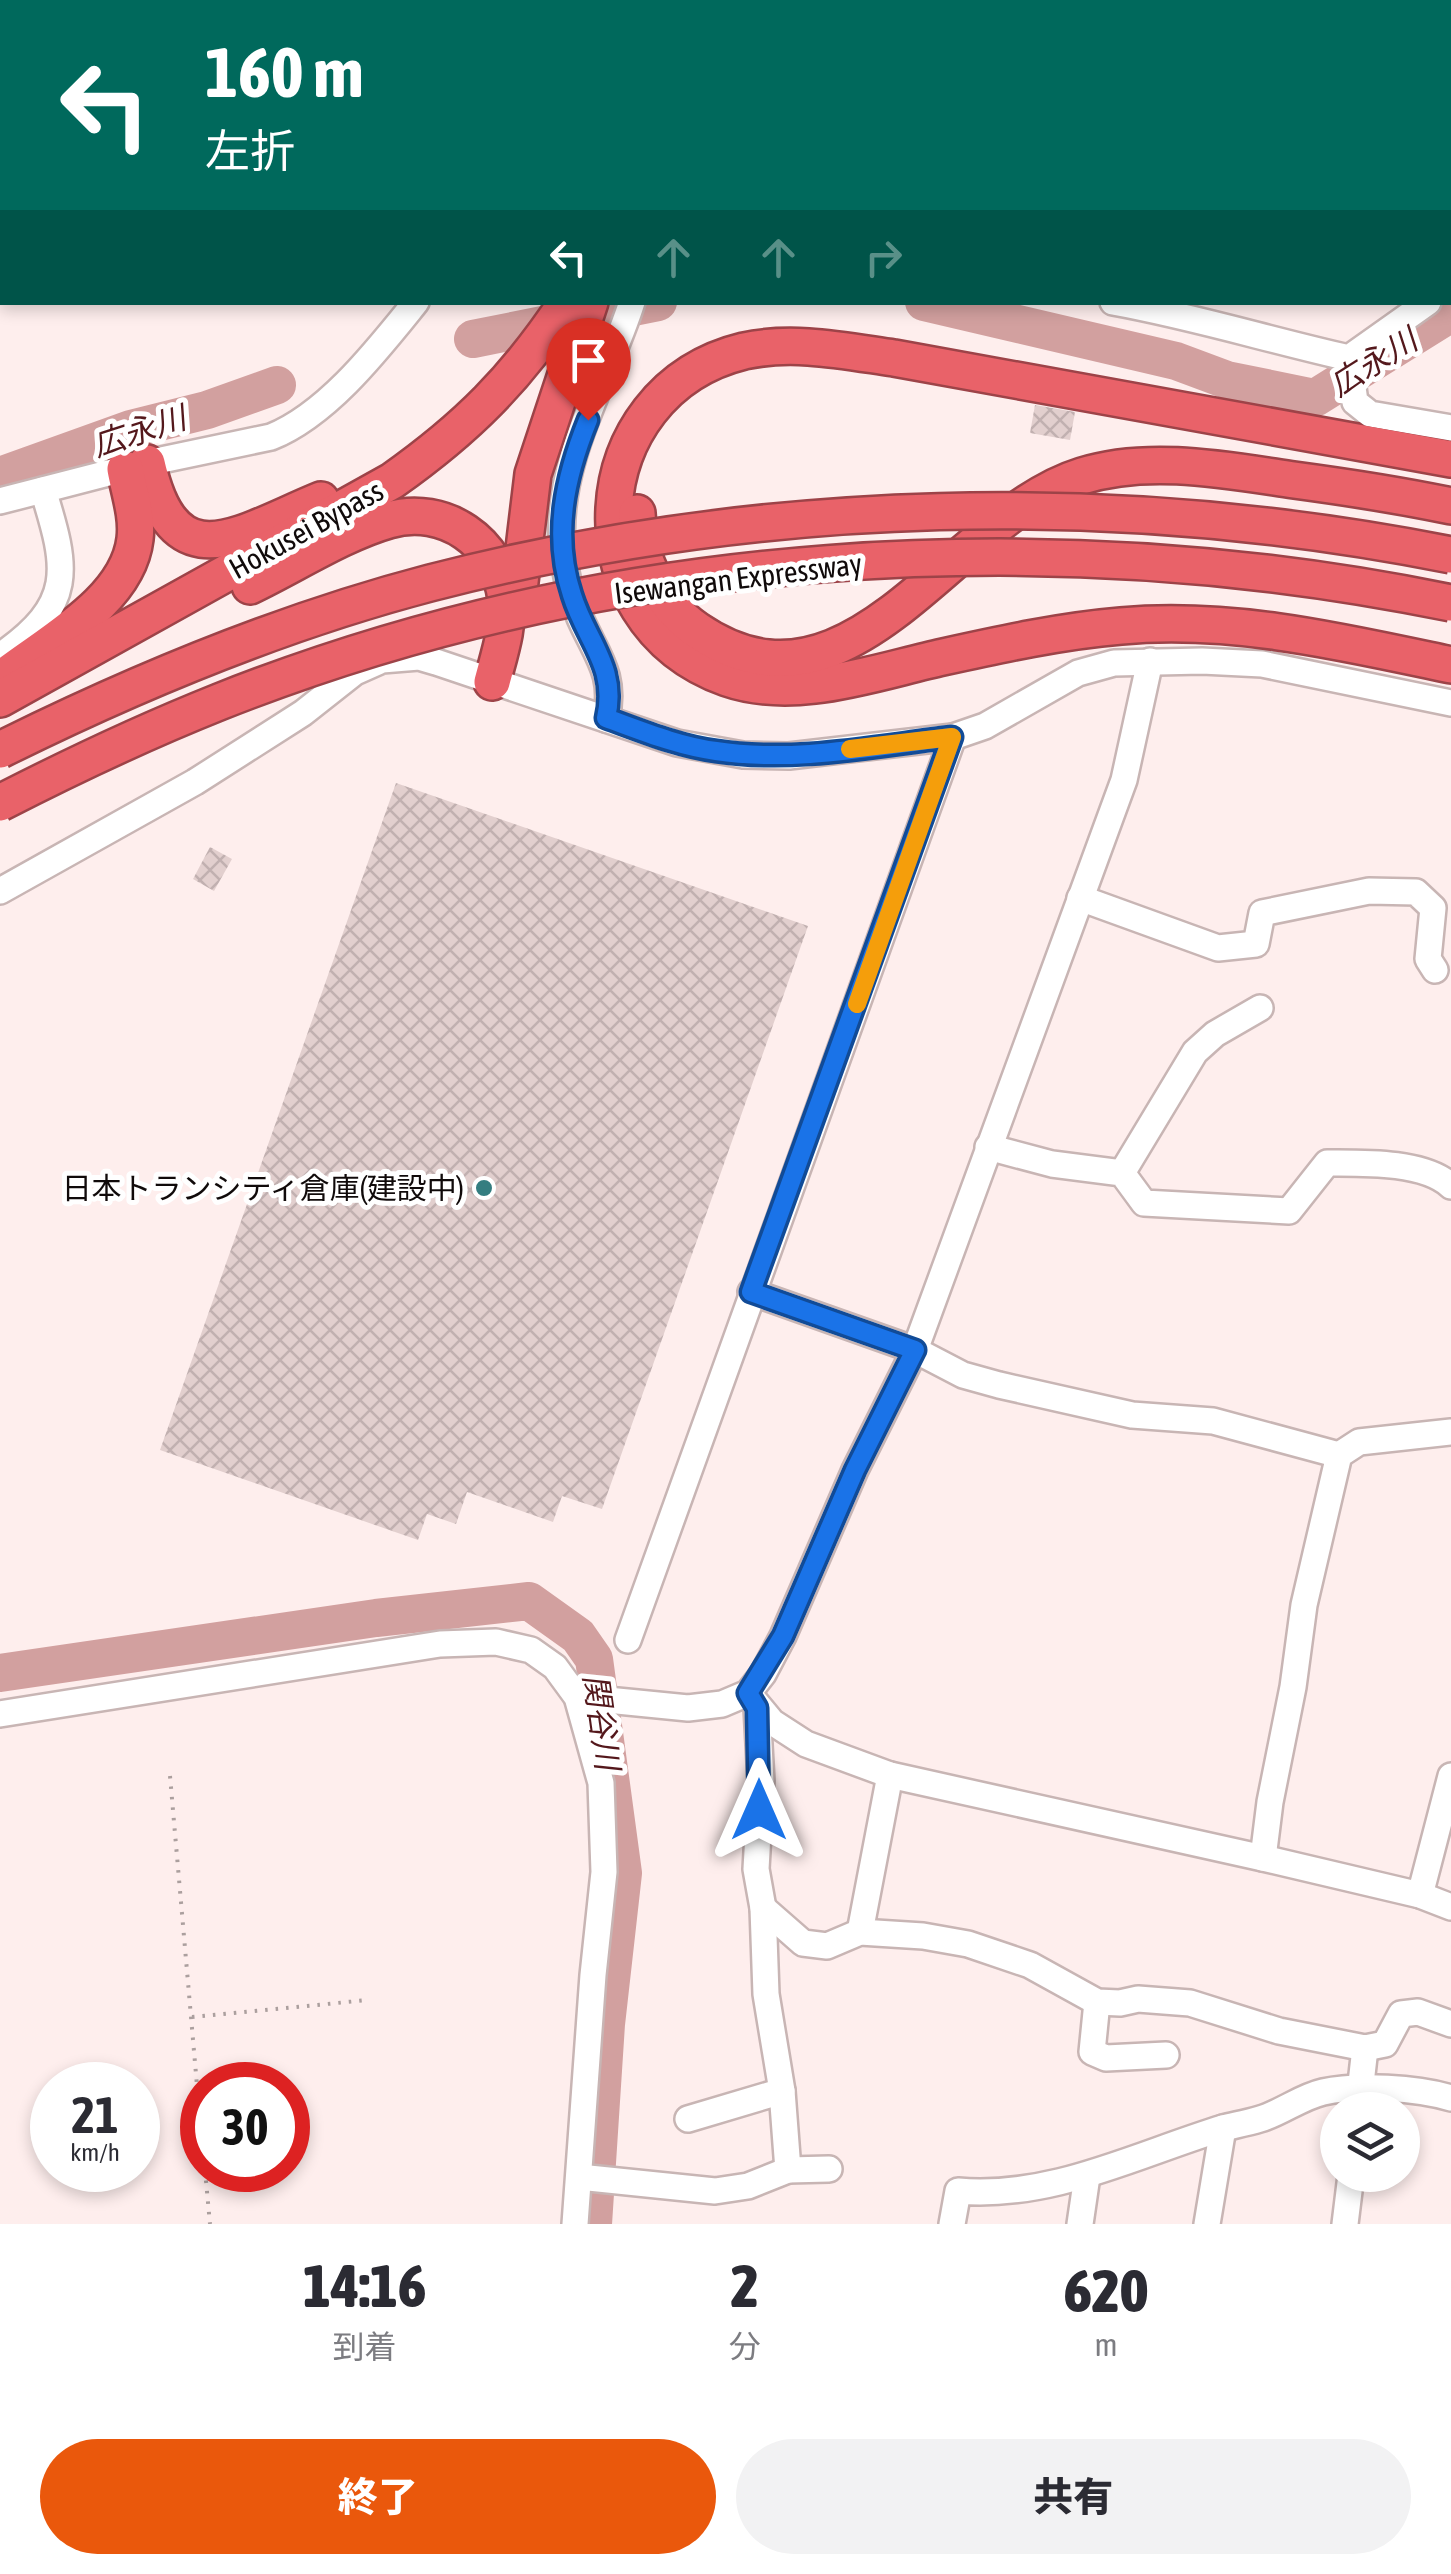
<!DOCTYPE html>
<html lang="ja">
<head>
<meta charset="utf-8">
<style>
  :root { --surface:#fff; --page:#f2f2f3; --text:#2b2b33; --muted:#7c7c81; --accent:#ea580c }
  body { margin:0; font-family:"Asap Condensed","Noto Sans JP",sans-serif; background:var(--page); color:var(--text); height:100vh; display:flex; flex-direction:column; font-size:38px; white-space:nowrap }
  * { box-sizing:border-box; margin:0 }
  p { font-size:32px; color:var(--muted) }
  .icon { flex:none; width:55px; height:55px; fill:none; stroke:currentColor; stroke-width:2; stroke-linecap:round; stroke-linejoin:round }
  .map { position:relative; height:2224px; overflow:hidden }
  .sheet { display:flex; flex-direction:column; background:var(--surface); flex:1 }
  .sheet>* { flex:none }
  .top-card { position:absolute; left:0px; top:0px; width:1452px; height:305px; box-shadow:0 5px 15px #0003; background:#00695c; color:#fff; overflow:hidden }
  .fabs { position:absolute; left:1320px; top:2092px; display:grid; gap:20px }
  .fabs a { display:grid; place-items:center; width:100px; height:100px; border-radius:50%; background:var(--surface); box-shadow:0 5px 15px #0003; font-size:50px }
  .speed { position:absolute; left:30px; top:2062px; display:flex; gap:20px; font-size:50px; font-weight:700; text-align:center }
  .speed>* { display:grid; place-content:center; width:130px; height:130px; border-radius:50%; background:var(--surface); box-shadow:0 5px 15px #0003; line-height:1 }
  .speed small { font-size:25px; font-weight:400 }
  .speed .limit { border:15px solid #d22; background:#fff; color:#111 }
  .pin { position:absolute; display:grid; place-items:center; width:85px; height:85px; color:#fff; margin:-102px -42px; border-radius:50% 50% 50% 0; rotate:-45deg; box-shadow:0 0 10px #0007 }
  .pin .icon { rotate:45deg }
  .me { position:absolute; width:110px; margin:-55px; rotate:0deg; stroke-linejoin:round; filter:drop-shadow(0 0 8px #0008) }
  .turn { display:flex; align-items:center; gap:35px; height:210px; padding:0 40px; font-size:45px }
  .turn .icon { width:130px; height:130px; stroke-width:2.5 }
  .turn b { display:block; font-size:70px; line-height:85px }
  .lanes { display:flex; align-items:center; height:95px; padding:0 40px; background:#0003; justify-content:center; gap:50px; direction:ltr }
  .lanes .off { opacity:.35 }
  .eta { display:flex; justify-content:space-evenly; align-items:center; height:170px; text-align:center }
  .eta b { font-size:60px; font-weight:800; line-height:70px }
  .primary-button { display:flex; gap:20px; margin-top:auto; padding:20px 40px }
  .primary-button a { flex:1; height:115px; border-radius:60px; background:var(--accent); color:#fff; font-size:40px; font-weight:800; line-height:115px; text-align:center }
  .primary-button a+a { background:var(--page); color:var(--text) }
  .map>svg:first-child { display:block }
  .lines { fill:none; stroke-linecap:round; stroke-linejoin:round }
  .river { stroke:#d2a09f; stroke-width:38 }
  .building { fill:url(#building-cross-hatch) }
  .minor-casing { stroke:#c8b5b4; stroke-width:30 }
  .highway-casing { stroke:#9d4348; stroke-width:40 }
  .path { stroke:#ab9f9e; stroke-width:4; stroke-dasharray:2.5 8; stroke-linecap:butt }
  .minor { stroke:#fff; stroke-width:25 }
  .highway { stroke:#e96269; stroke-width:35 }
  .highway-bridge-casing { stroke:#9d4348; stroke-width:40; stroke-linecap:butt }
  .highway-bridge { stroke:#e96269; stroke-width:35 }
  .route-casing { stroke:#114b97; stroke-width:25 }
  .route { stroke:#1a73e8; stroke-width:18 }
  .slow { stroke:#f59e0b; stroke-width:18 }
  .poi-dot { fill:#347d80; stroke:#fff; stroke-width:4 }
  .labels { text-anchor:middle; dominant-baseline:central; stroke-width:10; stroke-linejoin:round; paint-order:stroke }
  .street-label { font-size:30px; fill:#100a0a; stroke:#fff }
  .poi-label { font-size:30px; fill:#100a0a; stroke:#fff; text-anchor:end }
  .water-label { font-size:32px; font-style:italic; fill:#54181c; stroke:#fff }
</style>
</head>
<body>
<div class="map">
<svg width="1451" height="2224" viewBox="0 0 1451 2224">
  <defs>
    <pattern id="building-cross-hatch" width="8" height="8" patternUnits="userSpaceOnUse" patternTransform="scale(2.5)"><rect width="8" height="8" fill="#e2cfce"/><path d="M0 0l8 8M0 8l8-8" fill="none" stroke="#c1b0b0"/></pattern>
  </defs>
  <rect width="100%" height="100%" fill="#feeeed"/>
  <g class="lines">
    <g class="river">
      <path d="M125,2L127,0"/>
      <path d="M0,148L2,145"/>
      <path d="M924,302L1176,361L1227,380L1315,398L1451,313"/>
      <path d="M473,339L658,302"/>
      <path d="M0,476L131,429L207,410L277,385"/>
      <path d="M0,1673L376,1618L529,1601L578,1636L594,1659L623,1873L606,2024L593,2224"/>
    </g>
  </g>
  <g class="building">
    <path d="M1035,405L1075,412L1070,440L1030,433Z"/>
    <path d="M396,783L808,926L602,1509L562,1496L553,1522L467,1492L456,1524L427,1514L418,1540L160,1450Z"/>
    <path d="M210,847L232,859L214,891L193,879Z"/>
  </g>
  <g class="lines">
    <defs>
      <g id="minor">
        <path d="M1012,0V2"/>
        <path d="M551,2L552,0"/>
        <path d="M707,2V0"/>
        <path d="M1450,62H1451"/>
        <path d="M1450,288L1451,287"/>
        <path d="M1113,302C1192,316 1269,340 1349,358L1428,302"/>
        <path d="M1349,358L1355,402L1370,414L1451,428"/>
        <path d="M0,501L147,463L271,437C328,414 378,349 416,302"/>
        <path d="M0,656C75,604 68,570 43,490"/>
        <path d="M606,719C616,675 597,656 580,618C570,595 564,569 562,544C556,460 607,380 632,302"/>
        <path d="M0,891L195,782L303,713L355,672L382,660L419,657L436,662L677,743L743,755L789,756L953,737L985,726L1078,673L1114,663L1202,661L1262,664L1451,703"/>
        <path d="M1080,898L1218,948L1256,944L1262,913L1369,891L1416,892L1433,908L1428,959L1435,970"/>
        <path d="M988,1147L1052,1164L1122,1173L1144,1203L1289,1211L1327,1163C1362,1163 1424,1161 1451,1186"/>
        <path d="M1122,1173L1195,1052L1215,1034L1260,1008"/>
        <path d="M751,1292L915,1350L963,1375L999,1385L1132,1415L1213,1421L1339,1455"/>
        <path d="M628,1640L953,737"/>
        <path d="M748,1693L772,1722L806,1744L890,1775L1263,1858L1420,1895L1451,1907"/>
        <path d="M577,1697L688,1708L722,1704L748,1693L763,1674L783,1636L855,1470L915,1350L1124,780L1150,661"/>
        <path d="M757,1708L761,1781L756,1869L763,1908L766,1994L782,2091L788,2170"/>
        <path d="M0,1714L440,1644L496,1642L531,1650L555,1667L577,1697L601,1783L604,1872L593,1975L575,2224"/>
        <path d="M1263,1858L1270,1802L1293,1687L1304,1605L1339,1455L1359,1442L1451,1432"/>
        <path d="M1420,1895L1451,1776"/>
        <path d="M763,1908L803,1943L827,1946L860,1932L923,1936L968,1944L1030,1965L1097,2002L1120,2003L1138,1999L1190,2003L1279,2031L1365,2048L1385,2044L1401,2014L1418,2012L1451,2024"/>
        <path d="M860,1932L890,1775"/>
        <path d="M1097,2002L1092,2052L1106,2058L1166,2055"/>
        <path d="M1358,2110L1365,2048"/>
        <path d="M688,2119L782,2091"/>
        <path d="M579,2177L715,2191L748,2186L788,2170L829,2169"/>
        <path d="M952,2224L958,2191C1052,2199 1135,2155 1223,2128C1235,2125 1247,2123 1260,2119C1281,2113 1301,2097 1323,2092C1357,2084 1418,2088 1451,2098"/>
        <path d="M1080,2224L1087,2176"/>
        <path d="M1207,2224L1223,2128"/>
        <path d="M1345,2224L1351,2175"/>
      </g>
      <g id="highway">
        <path d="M662,2V0"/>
        <path d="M1451,459L894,358C845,351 794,340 744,351C580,391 567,621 727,678C796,702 875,672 943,657C1002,644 1061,631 1121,626C1233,616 1343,642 1451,665"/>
        <path d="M147,463C174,584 238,534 321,500"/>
        <path d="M637,513C638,558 659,604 697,630C852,736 952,516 1082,476C1149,455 1226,470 1294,480C1346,487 1399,495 1451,506"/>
        <path d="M250,586C294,565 343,533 389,520C444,504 499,542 506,599C509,627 499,655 492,682"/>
        <path d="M519,590L533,474L590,302"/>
        <path d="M9,673C54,639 128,599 135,539C138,516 129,491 125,469"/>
        <path d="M0,699L392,481C467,428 516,379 567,302"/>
      </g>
    </defs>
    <use href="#minor" class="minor-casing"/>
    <use href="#highway" class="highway-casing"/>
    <g class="path">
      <path d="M170,1776L202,2143"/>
      <path d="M192,2017L368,2000"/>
      <path d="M205,2170L210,2224"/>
    </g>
    <use href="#minor" class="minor"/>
    <use href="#highway" class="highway"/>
    <defs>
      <g id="highway-bridge">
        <path d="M0,750C137,682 281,622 430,583C763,497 1114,488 1451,555"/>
        <path d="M0,803C72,766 144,732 219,702C606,548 1045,520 1451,603"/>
      </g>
    </defs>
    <use href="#highway-bridge" class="highway-bridge-casing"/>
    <use href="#highway-bridge" class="highway-bridge"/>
  </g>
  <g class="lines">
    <defs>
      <path id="route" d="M588,420C565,477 552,535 572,595C586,641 618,667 606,718C642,731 678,746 716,751C794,763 875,746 952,737L751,1292L915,1350L855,1470L783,1636L748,1693L757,1708L759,1810"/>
    </defs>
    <use href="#route" class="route-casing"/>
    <use href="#route" class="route"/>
    <path class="slow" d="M850,749L952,737L857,1004"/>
  </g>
  <circle class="poi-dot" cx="484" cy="1188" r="10"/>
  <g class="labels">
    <g class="street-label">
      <text transform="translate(306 529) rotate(-29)">Hokusei Bypass</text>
      <text transform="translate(738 578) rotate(-7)">Isewangan Expressway</text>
    </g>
    <g class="poi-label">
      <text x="464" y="1188">日本トランシティ倉庫(建設中)</text>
    </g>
    <g class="water-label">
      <text transform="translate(1373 362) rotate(-32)">広永川</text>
      <text transform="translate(139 431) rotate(-18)">広永川</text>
      <text transform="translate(602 1722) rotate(82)">関谷川</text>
    </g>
  </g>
</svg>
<div class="fabs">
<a><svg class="icon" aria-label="layers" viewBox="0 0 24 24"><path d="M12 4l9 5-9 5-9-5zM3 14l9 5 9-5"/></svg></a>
</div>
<div class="speed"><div>21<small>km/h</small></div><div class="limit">30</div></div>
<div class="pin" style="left:588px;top:420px;background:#d93025"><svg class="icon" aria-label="arrive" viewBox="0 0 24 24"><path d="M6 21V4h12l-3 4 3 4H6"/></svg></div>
<svg class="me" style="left:759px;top:1810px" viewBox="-20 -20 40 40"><path d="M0-17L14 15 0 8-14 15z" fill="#1a73e8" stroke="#fff" stroke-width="4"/></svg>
<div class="top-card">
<div class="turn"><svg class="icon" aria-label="left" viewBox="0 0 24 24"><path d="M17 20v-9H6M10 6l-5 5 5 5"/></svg><div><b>160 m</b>左折</div></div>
<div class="lanes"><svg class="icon" aria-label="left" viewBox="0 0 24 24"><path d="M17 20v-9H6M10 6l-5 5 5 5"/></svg><svg class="icon off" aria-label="ahead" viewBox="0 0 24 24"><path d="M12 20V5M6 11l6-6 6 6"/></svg><svg class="icon off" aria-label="ahead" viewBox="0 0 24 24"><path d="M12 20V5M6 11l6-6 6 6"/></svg><svg class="icon off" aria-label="right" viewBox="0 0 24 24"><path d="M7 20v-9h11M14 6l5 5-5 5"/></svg></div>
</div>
</div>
<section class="sheet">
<div class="eta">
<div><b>14:16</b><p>到着</p></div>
<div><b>2</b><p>分</p></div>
<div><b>620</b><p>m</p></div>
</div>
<div class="primary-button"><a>終了</a><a>共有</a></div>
</section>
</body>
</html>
